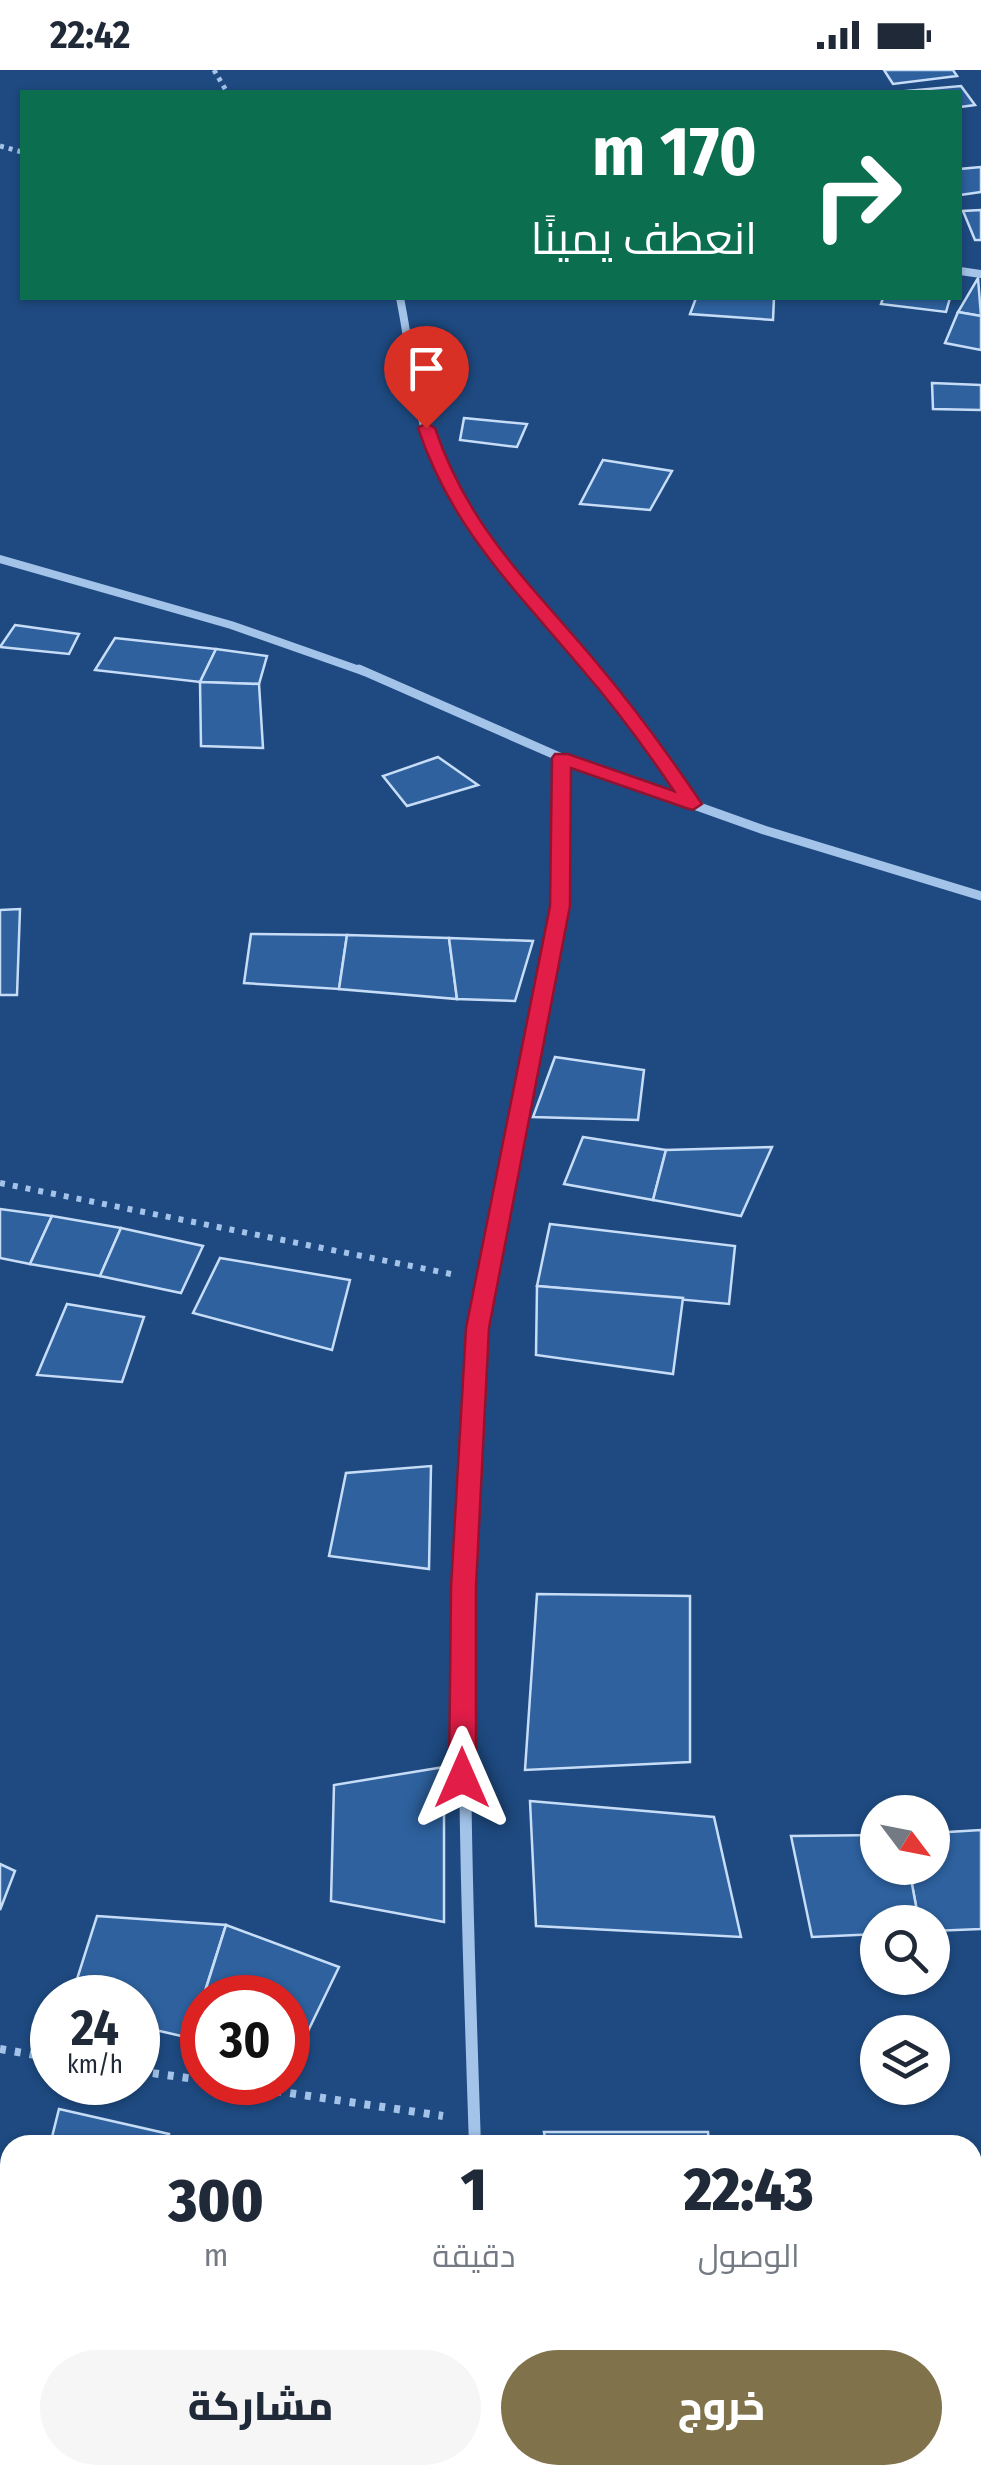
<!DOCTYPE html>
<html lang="ar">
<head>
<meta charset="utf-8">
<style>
  :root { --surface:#fff; --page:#f6f6f7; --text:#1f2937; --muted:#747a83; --accent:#80724a }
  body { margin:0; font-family:"Fira Sans Condensed",Cairo,sans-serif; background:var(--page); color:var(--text); direction:rtl; height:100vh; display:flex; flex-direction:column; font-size:38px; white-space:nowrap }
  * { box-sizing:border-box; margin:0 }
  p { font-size:32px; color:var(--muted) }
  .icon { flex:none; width:55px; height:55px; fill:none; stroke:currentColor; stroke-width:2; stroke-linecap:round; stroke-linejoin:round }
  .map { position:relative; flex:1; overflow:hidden; direction:ltr }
  .details { position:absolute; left:0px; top:2065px; width:982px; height:350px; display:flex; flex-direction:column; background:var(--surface); border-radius:30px 30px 0 0; box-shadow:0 2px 8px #0004; direction:rtl }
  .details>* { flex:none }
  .hud { position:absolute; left:20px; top:20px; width:942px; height:210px; border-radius:0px; box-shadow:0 2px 8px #0004; direction:rtl; background:#0b6e4f; color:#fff; overflow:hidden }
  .needle { width:65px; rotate:122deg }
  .controls { position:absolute; left:860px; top:1725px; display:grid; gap:20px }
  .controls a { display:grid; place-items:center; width:90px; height:90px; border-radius:50%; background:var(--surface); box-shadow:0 2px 8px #0004; font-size:50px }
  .speed { position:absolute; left:30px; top:1905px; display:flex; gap:20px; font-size:50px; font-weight:700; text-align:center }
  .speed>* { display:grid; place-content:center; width:130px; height:130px; border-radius:50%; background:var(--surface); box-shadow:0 2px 8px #0004; line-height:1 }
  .speed small { font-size:25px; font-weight:400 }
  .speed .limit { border:15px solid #d22; background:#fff; color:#111 }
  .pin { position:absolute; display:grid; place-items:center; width:85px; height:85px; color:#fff; margin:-102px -42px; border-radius:50% 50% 50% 0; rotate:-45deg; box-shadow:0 0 10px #0007 }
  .pin .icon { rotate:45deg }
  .me { position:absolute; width:110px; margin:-55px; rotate:0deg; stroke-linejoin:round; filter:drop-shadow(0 0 8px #0008) }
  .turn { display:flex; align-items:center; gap:35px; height:210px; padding:0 40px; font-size:45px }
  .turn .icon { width:130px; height:130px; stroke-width:2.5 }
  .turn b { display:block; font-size:70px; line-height:85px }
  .eta { display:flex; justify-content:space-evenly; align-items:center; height:170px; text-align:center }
  .eta b { font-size:60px; font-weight:800; line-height:70px }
  .primary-button { display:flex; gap:20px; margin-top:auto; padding:20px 40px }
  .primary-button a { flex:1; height:115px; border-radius:60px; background:var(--accent); color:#fff; font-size:40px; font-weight:800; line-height:115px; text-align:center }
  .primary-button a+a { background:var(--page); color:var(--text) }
  .status { display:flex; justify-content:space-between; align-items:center; height:70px; padding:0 50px; background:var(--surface); direction:ltr }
  .status svg { height:28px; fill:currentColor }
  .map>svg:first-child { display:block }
  .building { fill:#2e619e; stroke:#c7ddf7; stroke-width:2.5 }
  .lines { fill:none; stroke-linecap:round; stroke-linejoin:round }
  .path-far2 { stroke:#a3c3e9; stroke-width:5; stroke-dasharray:4 5; stroke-linecap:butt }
  .path-far1 { stroke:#a3c3e9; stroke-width:6; stroke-dasharray:5 8; stroke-linecap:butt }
  .path { stroke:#a3c3e9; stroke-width:8; stroke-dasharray:6 9; stroke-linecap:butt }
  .minor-far2 { stroke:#a3c3e9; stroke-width:8 }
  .minor-far1 { stroke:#a3c3e9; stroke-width:9 }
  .minor { stroke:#a3c3e9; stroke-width:12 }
  .route { fill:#e11d48; stroke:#92132f; stroke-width:2.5 }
</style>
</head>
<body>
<div class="status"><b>22:42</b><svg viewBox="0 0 49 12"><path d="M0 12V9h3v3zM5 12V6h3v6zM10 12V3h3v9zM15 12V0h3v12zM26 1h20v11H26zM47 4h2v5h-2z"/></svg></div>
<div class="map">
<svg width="981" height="2415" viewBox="0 0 981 2415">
  <rect width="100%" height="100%" fill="#1e4a81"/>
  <g class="building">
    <path d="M884,0H953L957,6L893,14Z"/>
    <path d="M961,16L975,35L960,37V22H895Z"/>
    <path d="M981,97V122L960,125V99Z"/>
    <path d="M981,140V170H975L963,141Z"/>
    <path d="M978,208L981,246L958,242Z"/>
    <path d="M696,228H774L773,250L690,244Z"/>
    <path d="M883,228H950L946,242L881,234Z"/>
    <path d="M958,242L981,246V280L945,273Z"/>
    <path d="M932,313L981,315V340L933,339Z"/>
    <path d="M464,348L527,354L517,377L460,370Z"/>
    <path d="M603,390L672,401L650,440L580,434Z"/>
    <path d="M15,555L79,564L69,584L0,577Z"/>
    <path d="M115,568L216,579L200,612L95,600Z"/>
    <path d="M216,579L267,586L259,614L200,612Z"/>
    <path d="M200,612L259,614L263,678L201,676Z"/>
    <path d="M438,687L478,715L407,736L383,706Z"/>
    <path d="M20,839L17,925H0V840Z"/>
    <path d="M251,864L347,865L339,919L244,913Z"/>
    <path d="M347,865L449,868L457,929L339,919Z"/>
    <path d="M449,868L533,871L515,931L457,929Z"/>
    <path d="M555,987L644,1000L638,1050L533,1047Z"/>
    <path d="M583,1067L666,1080L653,1130L564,1114Z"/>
    <path d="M772,1077L741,1146L653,1130L666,1080Z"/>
    <path d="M0,1139L52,1146L30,1194L0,1188Z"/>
    <path d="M52,1146L121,1158L100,1206L30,1194Z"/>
    <path d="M550,1154L735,1176L729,1234L537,1216Z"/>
    <path d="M121,1158L203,1176L181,1223L100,1206Z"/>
    <path d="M220,1188L350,1210L332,1280L193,1243Z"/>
    <path d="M537,1216L683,1228L673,1304L536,1285Z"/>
    <path d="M67,1234L144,1247L122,1312L37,1305Z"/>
    <path d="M431,1396L429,1499L329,1486L346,1403Z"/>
    <path d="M537,1524L690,1526V1692L525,1700Z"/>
    <path d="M444,1697V1852L331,1831L334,1715Z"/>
    <path d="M530,1731L714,1747L741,1867L536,1856Z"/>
    <path d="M981,1760V1859L932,1861V1852H919L909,1798H932V1763Z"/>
    <path d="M878,1765V1798H909L919,1852H878V1864L812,1867L791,1766Z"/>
    <path d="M0,1794L15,1801L0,1840Z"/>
    <path d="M97,1846L226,1855L190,1968L138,1956V1928H71Z"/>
    <path d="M226,1855L339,1897L295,1988L288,1986V1928H203Z"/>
    <path d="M59,2039L169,2064L166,2075H50Z"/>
    <path d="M544,2062H708L709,2075H546Z"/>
    <path d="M981,2281V2380L972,2381V2282Z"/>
    <path d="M199,2405H249L296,2412L196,2415Z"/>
  </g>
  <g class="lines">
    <g class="path-far2">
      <path d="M214,0L227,22"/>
      <path d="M0,76L22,82"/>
    </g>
    <path class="path-far1" d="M0,1113L456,1205"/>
    <g class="path">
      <path d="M0,1979L52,1988"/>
      <path d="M138,2001L202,2010"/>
      <path d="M216,2012L443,2046"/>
    </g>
    <g class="minor-far2">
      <path d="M960,201L981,204"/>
      <path d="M400,228C412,286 416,354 443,408C480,482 544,536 594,602"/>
      <path d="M0,489L231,555L365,602"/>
    </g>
    <g class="minor-far1">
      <path d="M359,599L562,688L764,760L981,826"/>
      <path d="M592,599L692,733"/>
      <path d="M471,1387L478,1258L560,836L562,688"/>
    </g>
    <g class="minor">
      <path d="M471,1385C459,1616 467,1844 475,2075"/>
      <path d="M499,2405L501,2415"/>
    </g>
  </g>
  <path class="route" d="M426,353L435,358C469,459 530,513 596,592C634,637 669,685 702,734L693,740L686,738L571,698L570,836L489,1258L476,1517V1708L472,1716L462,1719L453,1716L449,1708L451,1517L466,1258L550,836L552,688L555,684H568L674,721C645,678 615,637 581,598C515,519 451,458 418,358Z"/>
</svg>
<div class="controls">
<a><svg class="needle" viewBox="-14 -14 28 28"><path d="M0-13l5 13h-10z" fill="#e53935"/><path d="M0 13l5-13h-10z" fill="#747a83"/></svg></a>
<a><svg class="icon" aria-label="search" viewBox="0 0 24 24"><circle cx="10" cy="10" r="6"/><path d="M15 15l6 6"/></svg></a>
<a><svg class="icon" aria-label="layers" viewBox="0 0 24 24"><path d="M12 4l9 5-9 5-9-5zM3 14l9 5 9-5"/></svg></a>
</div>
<div class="speed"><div>24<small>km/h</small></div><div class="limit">30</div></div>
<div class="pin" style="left:426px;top:358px;background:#d93025"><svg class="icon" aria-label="arrive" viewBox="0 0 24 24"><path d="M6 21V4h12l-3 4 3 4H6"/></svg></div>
<svg class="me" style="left:462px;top:1708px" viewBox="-20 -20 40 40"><path d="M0-17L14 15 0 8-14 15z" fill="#e11d48" stroke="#fff" stroke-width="4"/></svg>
<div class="hud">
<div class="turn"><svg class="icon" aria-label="right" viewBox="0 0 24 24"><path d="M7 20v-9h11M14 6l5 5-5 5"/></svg><div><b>170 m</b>انعطف يمينًا</div></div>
</div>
<section class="details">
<div class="eta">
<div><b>22:43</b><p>الوصول</p></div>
<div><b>1</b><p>دقيقة</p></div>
<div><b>300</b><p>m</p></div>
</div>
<div class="primary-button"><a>خروج</a><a>مشاركة</a></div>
</section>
</div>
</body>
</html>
